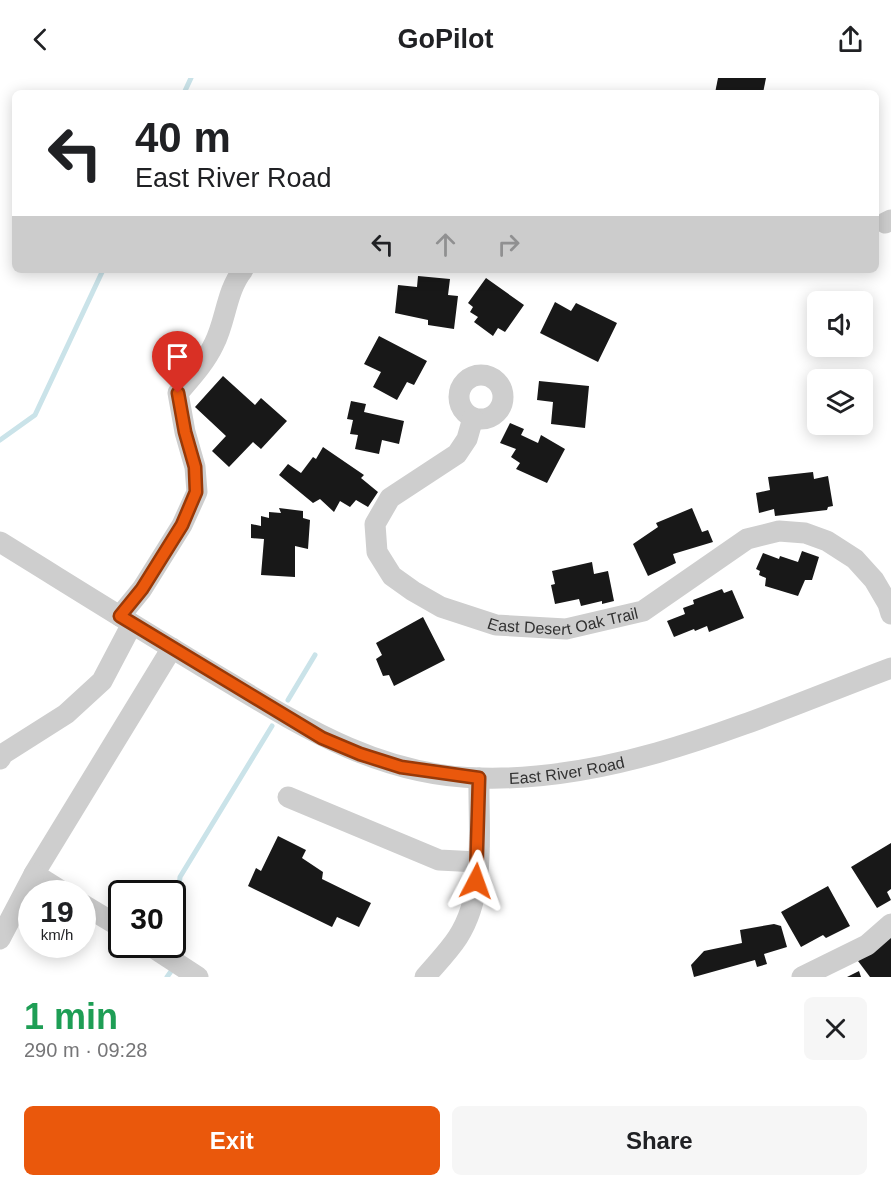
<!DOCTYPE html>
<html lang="en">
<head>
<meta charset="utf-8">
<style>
  :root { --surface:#fff; --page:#f6f6f6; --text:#202124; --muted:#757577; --accent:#ea580c }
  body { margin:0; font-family:Arial,sans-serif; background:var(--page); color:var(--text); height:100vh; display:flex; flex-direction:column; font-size:22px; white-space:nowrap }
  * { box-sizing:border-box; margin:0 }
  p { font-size:20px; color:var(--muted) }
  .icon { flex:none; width:33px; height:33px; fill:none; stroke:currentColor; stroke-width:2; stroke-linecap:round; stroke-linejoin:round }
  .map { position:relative; height:899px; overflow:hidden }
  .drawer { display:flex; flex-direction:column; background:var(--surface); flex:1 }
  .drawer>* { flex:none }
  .hud { position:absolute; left:12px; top:12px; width:867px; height:183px; border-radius:9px; box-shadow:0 3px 15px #0003; background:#fff; color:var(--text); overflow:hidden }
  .tools { position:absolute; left:807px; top:213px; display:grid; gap:12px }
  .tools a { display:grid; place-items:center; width:66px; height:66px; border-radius:9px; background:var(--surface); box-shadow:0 3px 15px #0003; font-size:30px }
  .speed { position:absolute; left:18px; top:802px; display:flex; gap:12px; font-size:30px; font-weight:700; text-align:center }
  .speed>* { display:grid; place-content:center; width:78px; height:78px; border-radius:50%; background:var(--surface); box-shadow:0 3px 15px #0003; line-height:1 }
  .speed small { font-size:15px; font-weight:400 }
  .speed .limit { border:3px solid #111; border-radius:9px; background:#fff; color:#111 }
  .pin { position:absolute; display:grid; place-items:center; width:51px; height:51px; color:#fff; margin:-62px -26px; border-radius:50% 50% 50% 0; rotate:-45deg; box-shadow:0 0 6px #0007 }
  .pin .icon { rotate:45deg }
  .me { position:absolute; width:66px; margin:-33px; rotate:4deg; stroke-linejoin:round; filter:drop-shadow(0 0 4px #0008) }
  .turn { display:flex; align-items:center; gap:21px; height:126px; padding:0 24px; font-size:27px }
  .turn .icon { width:78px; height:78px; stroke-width:2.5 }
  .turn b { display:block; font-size:42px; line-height:51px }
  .lanes { display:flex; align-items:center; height:57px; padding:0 24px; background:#0003; justify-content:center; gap:30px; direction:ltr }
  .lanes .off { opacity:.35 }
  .round { display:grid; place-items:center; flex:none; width:63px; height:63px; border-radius:9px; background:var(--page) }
  .head { display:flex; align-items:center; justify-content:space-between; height:102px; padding:0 24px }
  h1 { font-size:36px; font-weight:700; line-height:45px; color:#1e9e55 }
  .action { display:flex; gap:12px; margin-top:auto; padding:12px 24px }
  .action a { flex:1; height:69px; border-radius:9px; background:var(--accent); color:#fff; font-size:24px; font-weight:700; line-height:69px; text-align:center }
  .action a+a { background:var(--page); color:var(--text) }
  header { display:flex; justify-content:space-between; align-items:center; height:78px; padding:0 24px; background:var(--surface); font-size:27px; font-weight:700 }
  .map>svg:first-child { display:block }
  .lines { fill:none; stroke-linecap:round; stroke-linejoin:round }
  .stream { stroke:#cae3e9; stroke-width:5 }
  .building { fill:#181818 }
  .minor { stroke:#cecece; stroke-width:21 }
  .route-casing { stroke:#983908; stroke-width:15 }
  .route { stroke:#ea580c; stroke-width:10 }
  .labels { text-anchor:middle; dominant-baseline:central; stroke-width:6; stroke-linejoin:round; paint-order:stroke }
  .street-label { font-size:16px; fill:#313131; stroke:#fff }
</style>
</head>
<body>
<header><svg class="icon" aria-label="back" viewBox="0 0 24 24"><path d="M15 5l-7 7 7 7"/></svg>GoPilot<svg class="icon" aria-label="share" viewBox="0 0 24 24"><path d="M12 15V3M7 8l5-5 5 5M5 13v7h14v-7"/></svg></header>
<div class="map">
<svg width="891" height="899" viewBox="0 0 891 899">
  <rect width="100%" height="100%" fill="#fff"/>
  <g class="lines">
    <g class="stream">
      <path d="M184,15L191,0"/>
      <path d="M0,362L35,337L103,192"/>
      <path d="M288,622L315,577"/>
      <path d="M174,866L180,799L272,648"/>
      <path d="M167,899L172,892"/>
    </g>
  </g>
  <g class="building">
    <path d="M718,0H766L763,15H715Z"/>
    <path d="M418,198L450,201L448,217L458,218L454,251L428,247V242L395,235L398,207L417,209Z"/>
    <path d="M486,200L524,227L505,254L498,250L493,258L474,244L478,239L470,234L473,229L468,225Z"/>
    <path d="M555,224L571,233L576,225L617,245L598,284L540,255Z"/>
    <path d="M379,258L427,283L414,307L407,304L397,322L373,309L381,294L364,286Z"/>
    <path d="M223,298L255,327L261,320L287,343L261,371L253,364L229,389L212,373L226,358L195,329Z"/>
    <path d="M539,303L589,308L585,350L551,346L553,324L537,322Z"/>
    <path d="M351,323L366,326L364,334L404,343L399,366L382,362L379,376L355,371L358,357L350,356L353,342L347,341Z"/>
    <path d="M510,345L524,351L521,357L538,365L541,357L565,371L547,405L516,391L520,385L511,379L516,371L500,365Z"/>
    <path d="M323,369L364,397L361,400L378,414L368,429L356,422L350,429L340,423L334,434L320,421L313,425L279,397L288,386L301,395L313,379L316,381Z"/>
    <path d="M813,394L814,401L828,398L833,428L828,429L827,432L775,438L774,431L759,435L756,415L770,412L768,399Z"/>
    <path d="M279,430L303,433V440L310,442L308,471L295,468V499L261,497L264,461L251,460V446L261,448V438L269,440V434L281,435Z"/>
    <path d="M692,430L702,454L708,452L713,464L673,476L676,485L648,498L633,466L658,449L656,445Z"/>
    <path d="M802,473L819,479L812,502H805L798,518L765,508L766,500L759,497L760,493L756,491L763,475L779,481L780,478L798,484Z"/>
    <path d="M592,484L594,496L608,493L614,523L602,526V523L581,528L579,521L555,526L551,507L555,506L552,493Z"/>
    <path d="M722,511L724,515L732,512L744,540L709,554L707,548L695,553L694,551L674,559L667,543L685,536L683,530L694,526L693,522Z"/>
    <path d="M423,539L445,582L394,608L389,597L383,598L376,581L382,577L376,565Z"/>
    <path d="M278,758L306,772L302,780L323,794L322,801L371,825L359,849L337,839L332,849L248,808L256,790L261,793Z"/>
    <path d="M891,765V811L887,814L891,822L877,830L851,789Z"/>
    <path d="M828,808L850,848L826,860L823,857L801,869L781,834Z"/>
    <path d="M774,846L781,848L787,869L764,876L767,886L757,889L755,882L694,899L691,887L704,873L742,865L740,852Z"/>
    <path d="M891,857V899H870L858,883Z"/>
    <path d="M859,893L861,899H847Z"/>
  </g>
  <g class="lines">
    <g class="minor">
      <path d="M885,145L891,142"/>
      <circle cx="481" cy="319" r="22"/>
      <path id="s1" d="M473,340L467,361L457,376L390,420L375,446L377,474L392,498L413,513L441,529L496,547L566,551L643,533L747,461L779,453L805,455L827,463L855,481L874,502L888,526L891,536"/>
      <path id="s2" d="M0,464C68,506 135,548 203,589C292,642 373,698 480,700C623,704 760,639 891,590"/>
      <path d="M120,538L142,511L182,447L197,414L195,389L185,354L178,315C191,300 205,285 214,266C226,243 226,213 243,192"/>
      <path d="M0,681L3,676L66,636L102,603L132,546"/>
      <path d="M288,719L439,782L478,784"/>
      <path d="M66,816L34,796L172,570"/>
      <path d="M82,826L122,850"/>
      <path d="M0,861L34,796"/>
      <path d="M149,867L198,899"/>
      <path d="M425,899C436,886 449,873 458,859C487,814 478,752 479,700"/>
      <path d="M802,899L867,867L891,846"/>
    </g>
  </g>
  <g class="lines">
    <defs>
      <path id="route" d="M178,315L185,354L195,389L196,414L182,447L142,511L120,538L322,660L360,676L401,689L479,700L476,803"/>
    </defs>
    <use href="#route" class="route-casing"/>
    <use href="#route" class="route"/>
  </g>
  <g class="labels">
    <g class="street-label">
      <text stroke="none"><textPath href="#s1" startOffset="390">East Desert Oak Trail</textPath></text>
      <text stroke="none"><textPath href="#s2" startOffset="628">East River Road</textPath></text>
    </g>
  </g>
</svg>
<div class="tools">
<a><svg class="icon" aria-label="sound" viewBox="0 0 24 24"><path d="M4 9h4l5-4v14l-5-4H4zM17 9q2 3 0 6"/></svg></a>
<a><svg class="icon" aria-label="layers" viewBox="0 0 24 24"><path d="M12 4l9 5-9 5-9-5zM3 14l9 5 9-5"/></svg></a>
</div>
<div class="speed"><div>19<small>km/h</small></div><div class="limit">30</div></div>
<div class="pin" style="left:178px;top:315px;background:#d93025"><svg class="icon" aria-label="arrive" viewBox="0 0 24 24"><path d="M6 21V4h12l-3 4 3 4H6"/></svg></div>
<svg class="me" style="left:476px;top:803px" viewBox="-20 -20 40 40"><path d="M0-17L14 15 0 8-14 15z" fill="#ea580c" stroke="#fff" stroke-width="4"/></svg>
<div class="hud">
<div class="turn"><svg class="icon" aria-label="left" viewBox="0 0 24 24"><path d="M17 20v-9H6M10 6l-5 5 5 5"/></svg><div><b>40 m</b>East River Road</div></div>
<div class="lanes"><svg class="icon" aria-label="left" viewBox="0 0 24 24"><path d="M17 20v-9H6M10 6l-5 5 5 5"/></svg><svg class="icon off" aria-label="ahead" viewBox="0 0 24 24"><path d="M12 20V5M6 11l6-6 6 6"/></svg><svg class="icon off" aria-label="right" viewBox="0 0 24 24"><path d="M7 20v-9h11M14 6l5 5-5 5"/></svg></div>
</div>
</div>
<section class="drawer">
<div class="head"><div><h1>1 min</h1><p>290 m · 09:28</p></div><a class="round"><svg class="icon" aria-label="close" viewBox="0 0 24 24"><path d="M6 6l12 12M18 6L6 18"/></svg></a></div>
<div class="action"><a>Exit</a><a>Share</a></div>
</section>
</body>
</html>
